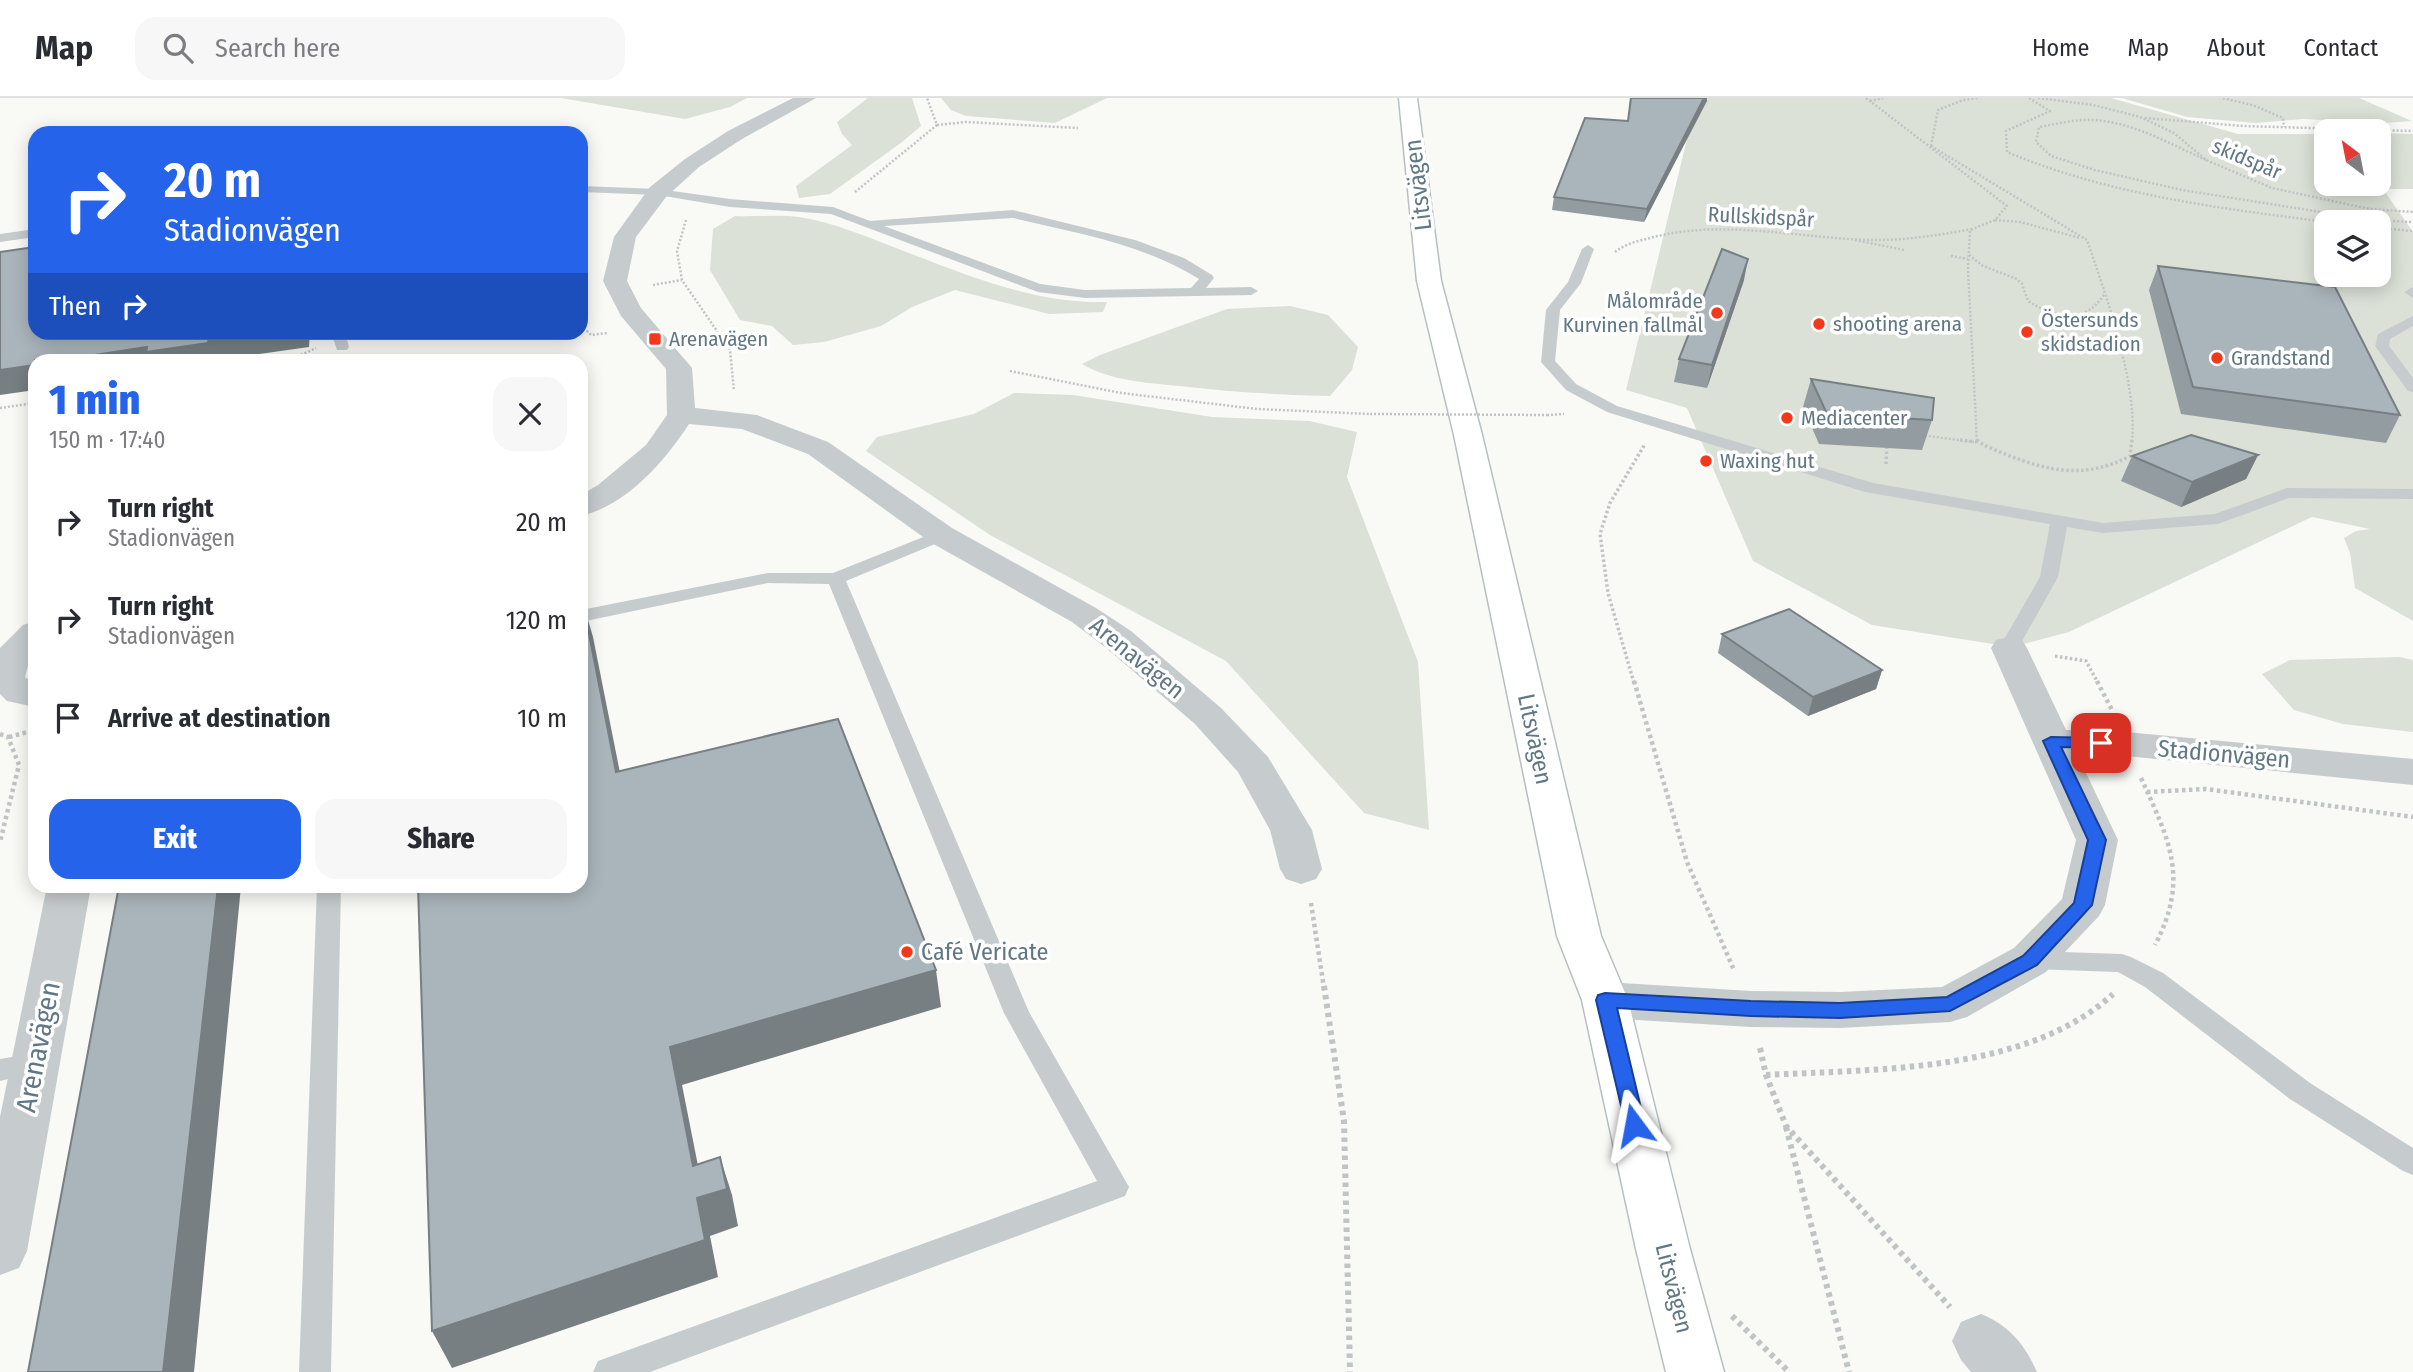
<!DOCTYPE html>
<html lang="en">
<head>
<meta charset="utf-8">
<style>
  :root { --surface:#fff; --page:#f7f7f7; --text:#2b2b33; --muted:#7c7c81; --line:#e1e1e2; --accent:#2563eb }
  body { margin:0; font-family:"Fira Sans Condensed",sans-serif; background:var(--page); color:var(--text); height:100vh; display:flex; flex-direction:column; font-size:26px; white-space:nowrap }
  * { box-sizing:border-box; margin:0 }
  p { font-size:23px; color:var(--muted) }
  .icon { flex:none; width:38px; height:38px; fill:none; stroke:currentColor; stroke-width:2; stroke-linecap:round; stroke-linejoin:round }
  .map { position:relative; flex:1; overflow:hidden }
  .details { position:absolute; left:28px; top:256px; width:560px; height:539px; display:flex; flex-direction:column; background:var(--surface); border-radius:21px; box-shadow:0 4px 18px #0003 }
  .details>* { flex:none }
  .banner { position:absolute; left:28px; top:28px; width:560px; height:214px; border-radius:21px; box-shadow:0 4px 18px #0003; background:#2563eb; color:#fff; overflow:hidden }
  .needle { width:46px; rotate:328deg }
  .tools { position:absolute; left:2314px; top:21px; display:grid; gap:14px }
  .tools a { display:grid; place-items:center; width:77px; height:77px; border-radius:14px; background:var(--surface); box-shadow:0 4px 18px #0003; font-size:35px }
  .pin { position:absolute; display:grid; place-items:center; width:60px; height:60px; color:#fff; margin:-30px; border-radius:14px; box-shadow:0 4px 10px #0006 }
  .me { position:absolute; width:77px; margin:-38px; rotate:347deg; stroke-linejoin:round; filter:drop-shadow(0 0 5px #0008) }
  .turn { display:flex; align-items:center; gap:24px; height:147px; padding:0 21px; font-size:32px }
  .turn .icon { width:91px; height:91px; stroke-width:2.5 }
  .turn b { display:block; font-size:49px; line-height:60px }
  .then { display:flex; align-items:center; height:66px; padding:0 21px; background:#0003; gap:14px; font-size:26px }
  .round { display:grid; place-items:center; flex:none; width:74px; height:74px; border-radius:21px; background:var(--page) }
  .summary { display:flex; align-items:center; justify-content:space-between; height:119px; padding:0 21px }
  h1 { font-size:42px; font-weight:800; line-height:52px; color:var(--accent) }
  .primary-button { display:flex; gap:14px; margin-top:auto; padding:14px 21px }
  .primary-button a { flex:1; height:80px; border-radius:21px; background:var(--accent); color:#fff; font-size:28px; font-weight:800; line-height:80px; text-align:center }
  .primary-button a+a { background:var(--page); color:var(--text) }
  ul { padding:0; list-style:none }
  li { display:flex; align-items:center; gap:21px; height:98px; padding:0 21px }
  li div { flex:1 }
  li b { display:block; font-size:26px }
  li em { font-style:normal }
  header { display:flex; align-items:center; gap:42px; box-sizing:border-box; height:98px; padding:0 35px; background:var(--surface); border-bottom:2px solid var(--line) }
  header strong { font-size:33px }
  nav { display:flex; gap:38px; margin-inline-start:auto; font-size:24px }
  .search { width:490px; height:63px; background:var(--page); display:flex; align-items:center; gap:18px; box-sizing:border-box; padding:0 24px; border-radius:21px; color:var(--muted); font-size:26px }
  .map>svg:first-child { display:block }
  .green { fill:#dbe1d6; fill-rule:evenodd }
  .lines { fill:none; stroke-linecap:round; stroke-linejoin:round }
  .secondary-casing { stroke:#b8bfc3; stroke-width:3 }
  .path-far3 { stroke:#c1c4c6; stroke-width:2.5; stroke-dasharray:2 2; stroke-linecap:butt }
  .path-far2 { stroke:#c1c4c6; stroke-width:3.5; stroke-dasharray:2.5 2.5; stroke-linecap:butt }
  .path-far1 { stroke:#c1c4c6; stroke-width:4.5; stroke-dasharray:3.5 3.5; stroke-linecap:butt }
  .path { stroke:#c1c4c6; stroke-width:6; stroke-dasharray:4.5 4.5; stroke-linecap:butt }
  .lane { fill:#c6cbce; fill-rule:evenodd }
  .street { fill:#c6cbce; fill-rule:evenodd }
  .secondary { fill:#fff; fill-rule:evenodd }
  .path-bridge { stroke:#c1c4c6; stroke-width:2.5; stroke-dasharray:2 2; stroke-linecap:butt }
  .wall { fill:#929ca1 }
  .shaded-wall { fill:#777f83 }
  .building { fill:#aab5bb; stroke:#777f83; stroke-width:2 }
  .route { fill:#2563eb; stroke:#184099; stroke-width:2 }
  .poi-dot { fill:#f4391b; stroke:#fff; stroke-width:2.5 }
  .labels { text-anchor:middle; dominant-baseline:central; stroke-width:7; stroke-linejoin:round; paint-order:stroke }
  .far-street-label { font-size:21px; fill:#617884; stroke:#fff }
  .far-poi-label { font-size:21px; fill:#617884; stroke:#fff; text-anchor:start }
  .street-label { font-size:24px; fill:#617884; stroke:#fff }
  .poi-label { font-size:24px; fill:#617884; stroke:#fff; text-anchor:start }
  .near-street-label { font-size:28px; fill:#617884; stroke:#fff }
</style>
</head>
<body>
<header>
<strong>Map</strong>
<div class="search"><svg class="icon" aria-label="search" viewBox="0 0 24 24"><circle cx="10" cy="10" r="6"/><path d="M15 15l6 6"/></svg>Search here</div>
<nav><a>Home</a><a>Map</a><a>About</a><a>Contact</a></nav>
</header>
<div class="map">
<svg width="2413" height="1274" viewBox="0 0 2413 1274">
  <rect width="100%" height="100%" fill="#f9f9f6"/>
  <g class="green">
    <path d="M561,0H747L730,9L685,21Z"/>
    <path d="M868,0H912L921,28L902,44L830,96L799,100L796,88L852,47L842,36L837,24Z"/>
    <path d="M941,0H1107L1055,25L966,18L951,12Z"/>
    <path d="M1697,0H2111L2238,36H2326V86H2378V35L2413,36V91H2383L2413,134V523L2355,490L2350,455L2344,440L2356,433L2370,431L2312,419L2069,534L2012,549L1872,527L1753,463L1687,310L1626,292ZM2326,124H2378V177H2326Z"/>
    <path d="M2122,0H2359L2412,23L2385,25L2303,21L2256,25L2187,19Z"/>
    <path d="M735,118C756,119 778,116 799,119C832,124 865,138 896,150C964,176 1033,206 1107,204L1103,214L1049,216L955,192L912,209L881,228L824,244L793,247L772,228L740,222L710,172L713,131Z"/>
    <path d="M1290,208L1328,217L1358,249L1352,272L1330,298C1280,297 1231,294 1180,288C1148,285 1111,283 1082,266L1100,257L1227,211Z"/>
    <path d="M1014,295L1073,297L1212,319L1309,323L1357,334L1347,379L1418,564L1429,732L1364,715L1226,563L990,437L866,353L877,339L974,316Z"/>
    <path d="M2400,559L2413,562V634L2343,626L2294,612L2262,576L2290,562Z"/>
  </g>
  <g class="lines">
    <defs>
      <path id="secondary" d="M1399,0H1417L1441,183L1482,337L1601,838L1628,902L1690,1151L1724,1274H1666L1636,1151L1582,902L1557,838L1454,337L1417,183Z"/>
    </defs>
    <use href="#secondary" class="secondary-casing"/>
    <g class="path-far3">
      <path d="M1866,0L2007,108L1995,122L1970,132L1968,171L1977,344"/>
      <path d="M2029,0L2050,13L2006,33L2007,54C2110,97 2217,110 2327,124"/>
      <path d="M2038,0L2093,7L2140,19L2174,35L2206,62L2272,90L2370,111L2413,114"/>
      <path d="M2223,0L2255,8L2283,20L2284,29"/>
      <path d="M1870,3L1883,0"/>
      <path d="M2145,20L2243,28L2413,33"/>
      <path d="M937,27L966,24L1078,30"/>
      <path d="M1931,48L2087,142C2106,197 2138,287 2132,344"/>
      <path d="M1931,48L1938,12L1963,2L1978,0"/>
      <path d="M2206,62C2170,46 2133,24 2093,22C2075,21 2057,26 2039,29L2036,44L2051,58L2095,72L2182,92L2371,122L2413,124"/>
      <path d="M855,94L937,27L927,0"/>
      <path d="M686,122L677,153L682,182L730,252L734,293"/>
      <path d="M1995,122L2020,124L2080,140"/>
      <path d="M2378,130L2413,133"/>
      <path d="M1855,142L1904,152"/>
      <path d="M1615,154C1625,146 1638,143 1650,140C1724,120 1800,141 1875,142C1908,142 1940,137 1972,131"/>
      <path d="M1969,157L1983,168L2017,181L2022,186L2028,203C2057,221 2085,227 2105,195"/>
      <path d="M1951,158L1968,161"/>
      <path d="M653,187L682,182"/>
      <path d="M581,211L587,199"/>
      <path d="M581,227L591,237L608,235"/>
      <path d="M290,262L316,250"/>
      <path d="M1010,273L1121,295L1257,311L1370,316"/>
      <path d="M0,310L35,305"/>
      <path d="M1547,317L1564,316"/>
      <path d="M1921,337L1974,344"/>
    </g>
    <g class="path-far2">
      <path d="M1960,342L1977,344"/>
      <path d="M1977,342C1983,348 1996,352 2005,356C2050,374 2086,381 2130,358L2132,342"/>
      <path d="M1886,366L1887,346"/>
      <path d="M2055,558L2086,563L2098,585"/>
      <path d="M1634,585L1608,495L1600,436L1610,405L1645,346"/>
    </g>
    <g class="path-far1">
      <path d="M1634,583L1687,764L1734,872"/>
      <path d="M2097,583L2113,614"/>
      <path d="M0,636L8,639L19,667L0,744"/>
      <path d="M9,639L35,632"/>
      <path d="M2141,680C2169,742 2190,780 2155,847"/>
      <path d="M2147,694L2206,691L2413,719"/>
      <path d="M1311,805L1324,890"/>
    </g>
    <g class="path">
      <path d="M1324,888L1344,1023L1350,1274"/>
      <path d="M1760,950L1766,977L1786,1028L1950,1209"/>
      <path d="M1766,977C1877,971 2027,975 2113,896"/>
      <path d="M1786,1029L1849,1274"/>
      <path d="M1732,1218L1789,1274"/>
    </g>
    <g class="lane">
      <path d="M581,88L658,91L730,101L833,109L870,123L1013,112L1135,142L1184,160L1212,177L1214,180L1206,190L1251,189L1258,193L1251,197L1085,200L1038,194L831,116L730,109L658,97L581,94ZM1013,120C1077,135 1143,146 1199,181L1191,190L1085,192L1040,186L884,128Z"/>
      <path d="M35,131V139L0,144V136Z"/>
      <path d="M1588,147L1594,151L1581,185L1560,212L1555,263L1576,286L1617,308L1873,385L2103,425L2215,416L2287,390L2413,391V401L2289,400L2218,426L2103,435L2067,429L2058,479L2016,554H2002L1999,550L2040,479L2050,426L1865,394L1607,314L1566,292L1541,264L1546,212L1568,184L1582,151Z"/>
      <path d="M2413,189V200L2404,194Z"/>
      <path d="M2413,218V228L2390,241L2389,248L2413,280V294L2408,293L2375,248L2378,236Z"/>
      <path d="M331,234H345L349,249L347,252H337Z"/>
      <path d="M941,432L947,433L950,437L947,441L846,483L1029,914L1129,1089L1125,1098L650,1274H593L598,1263L609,1259L1097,1083L1004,915L829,486L768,485L581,524V512L768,475H833Z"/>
      <path d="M317,788H341L331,1274H299Z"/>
      <path d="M2030,853L2122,856L2131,859L2163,875L2310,985L2413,1050V1077L2403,1073L2290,1001L2145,889L2118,874L2030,871L2021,868L2018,862L2021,856Z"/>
      <path d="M35,955L44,958L48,965L44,972L0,983V961Z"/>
    </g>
    <g class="street">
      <path d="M793,0H816L742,41L699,69L666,99L636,139L627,183L641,210L692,270L695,310L757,317L828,344L952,430L1096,510L1131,533L1221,610L1268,659L1312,732L1322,771L1316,781L1301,786L1286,781L1280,771L1270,732L1238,674L1195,626L1105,549L1072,524L930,444L808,356L742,331L689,326C664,364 627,407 581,418V397L598,387L646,347L667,317L666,271L621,218L603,183L614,139L650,89L685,61L728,33Z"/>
      <path d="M35,523V553L30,560L25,579L35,587V609L7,603L0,596V550L23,527Z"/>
      <path d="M2009,539L2022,542L2027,550L2066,632L2126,634L2413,661V687L2126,658L2077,656L2118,742L2105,807L2099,818L2046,874L1967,919L1950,924L1840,930L1751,929L1605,920L1588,914L1582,902L1588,890L1605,884L1751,893L1840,894L1942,889L2014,850L2062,801L2076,742L1991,550L1996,542Z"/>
      <path d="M47,788H91L27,1153L19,1170L0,1177V1019Z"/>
      <path d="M1981,1216C2009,1227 2025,1247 2037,1274H1971L1961,1262L1952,1243L1961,1224Z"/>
    </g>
    <use href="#secondary" class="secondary"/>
    <path class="path-bridge" d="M1370,316L1547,317"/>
  </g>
  <g class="wall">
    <path d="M1630,0H1707L1644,124L1552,112L1554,99L1628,23Z"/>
    <path d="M2158,168L2400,317L2386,345L2181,316L2149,192Z"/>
    <path d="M1744,182L1707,290L1674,284L1679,261Z"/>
    <path d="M1811,281L1932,322L1922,352L1819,346L1803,309Z"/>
    <path d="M2258,357L2246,381L2181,409L2121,383L2132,358Z"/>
    <path d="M1722,536L1882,572L1876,591L1808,618L1718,555Z"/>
  </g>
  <g class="shaded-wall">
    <path d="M1704,0H1707V3L1644,124L1647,111Z"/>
    <path d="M1748,161L1744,182L1707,290L1712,267Z"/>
    <path d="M243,234H310L309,249L218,262H62Z"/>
    <path d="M35,267V292L0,297V272Z"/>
    <path d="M2258,357L2246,381L2181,409L2192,384Z"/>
    <path d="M583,505L593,539L627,710L616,674Z"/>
    <path d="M1882,572L1876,591L1808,618L1813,599Z"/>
    <path d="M218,788H241L194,1274H163Z"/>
    <path d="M936,872L941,909L682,987L704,1098L720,1059L732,1097L738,1128L710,1138L718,1179L452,1270L432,1233L693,1068L670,949Z"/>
  </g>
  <g class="building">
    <path d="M1631,0H1704L1647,111L1554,99L1585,20L1628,23Z"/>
    <path d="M35,149V234H243L209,239L208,245L146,254L147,249L62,262H35V267L0,272V154Z"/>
    <path d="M1722,151L1748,161L1712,267L1679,261Z"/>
    <path d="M2158,168L2335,189L2400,317L2193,289Z"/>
    <path d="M1811,281L1934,300L1932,322L1827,316Z"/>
    <path d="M2191,337L2258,357L2192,384L2132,358Z"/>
    <path d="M581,505H583L616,674L838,621L936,872L670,949L693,1068L720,1059L727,1091L697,1100L705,1142L432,1233L418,788H581Z"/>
    <path d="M1789,511L1882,572L1813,599L1722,536Z"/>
    <path d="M119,788H218L163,1274H28Z"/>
  </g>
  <path class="route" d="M2051,639L2101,640L2109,645L2101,650L2061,649L2106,742L2092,807L2037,867L1950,913L1840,920L1751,918L1617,910L1645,1027L1642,1033L1634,1035L1627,1033L1596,902L1598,897L1605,895L1751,903L1840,905L1947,899L2023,858L2074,805L2088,742L2043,643Z"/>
  <g class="poi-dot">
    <circle cx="1717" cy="215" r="7"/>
    <circle cx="1819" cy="226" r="7"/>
    <circle cx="2027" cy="234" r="7"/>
    <rect x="648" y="234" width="14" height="14" rx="3.5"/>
    <circle cx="2217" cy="260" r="7"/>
    <circle cx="1787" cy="320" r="7"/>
    <circle cx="1706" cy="363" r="7"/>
    <circle cx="907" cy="854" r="7"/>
  </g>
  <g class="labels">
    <g class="far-street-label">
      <text transform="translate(2247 61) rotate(23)">skidspår</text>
      <text transform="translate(1761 119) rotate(3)">Rullskidspår</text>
    </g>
    <g class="far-poi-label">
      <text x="1703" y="203" text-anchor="end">Målområde<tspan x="1703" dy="24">Kurvinen fallmål</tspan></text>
      <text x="2041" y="222">Östersunds<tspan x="2041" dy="24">skidstadion</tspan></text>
      <text x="1833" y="226">shooting arena</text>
      <text x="669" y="241">Arenavägen</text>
      <text x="2231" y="260">Grandstand</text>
      <text x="1801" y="320">Mediacenter</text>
      <text x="1720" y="363">Waxing hut</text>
    </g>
    <g class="street-label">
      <text transform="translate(1418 87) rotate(-97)">Litsvägen</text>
      <text transform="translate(1137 560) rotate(39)">Arenavägen</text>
      <text transform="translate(1535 641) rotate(78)">Litsvägen</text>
      <text transform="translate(2224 656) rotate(5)">Stadionvägen</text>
      <text transform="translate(1674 1190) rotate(76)">Litsvägen</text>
    </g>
    <g class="poi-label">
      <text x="921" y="854">Café Vericate</text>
    </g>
    <g class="near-street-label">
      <text transform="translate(38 949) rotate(-79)">Arenavägen</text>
    </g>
  </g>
</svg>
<div class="tools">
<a><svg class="needle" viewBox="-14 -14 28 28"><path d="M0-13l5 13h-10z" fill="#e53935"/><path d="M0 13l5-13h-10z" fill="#7c7c81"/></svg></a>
<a><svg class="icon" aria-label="layers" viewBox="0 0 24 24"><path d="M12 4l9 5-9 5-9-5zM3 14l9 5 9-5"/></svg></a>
</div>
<div class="pin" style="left:2101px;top:645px;background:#d93025"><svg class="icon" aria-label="arrive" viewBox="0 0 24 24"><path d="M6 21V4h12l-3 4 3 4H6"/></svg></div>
<svg class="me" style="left:1634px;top:1027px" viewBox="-20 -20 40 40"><path d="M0-17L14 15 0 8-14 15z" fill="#2563eb" stroke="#fff" stroke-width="4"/></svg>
<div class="banner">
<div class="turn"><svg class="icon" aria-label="right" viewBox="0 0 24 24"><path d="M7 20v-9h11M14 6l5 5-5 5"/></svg><div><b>20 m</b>Stadionvägen</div></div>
<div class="then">Then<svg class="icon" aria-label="right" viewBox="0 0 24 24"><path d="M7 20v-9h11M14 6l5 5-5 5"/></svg></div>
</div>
<section class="details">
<div class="summary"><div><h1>1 min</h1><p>150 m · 17:40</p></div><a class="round"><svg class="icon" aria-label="close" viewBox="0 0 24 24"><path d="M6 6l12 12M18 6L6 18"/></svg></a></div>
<ul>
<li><svg class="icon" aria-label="right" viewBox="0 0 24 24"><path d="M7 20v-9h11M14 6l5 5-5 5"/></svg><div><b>Turn right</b><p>Stadionvägen</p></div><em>20 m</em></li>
<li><svg class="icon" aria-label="right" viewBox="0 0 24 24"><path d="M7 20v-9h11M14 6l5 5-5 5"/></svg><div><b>Turn right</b><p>Stadionvägen</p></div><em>120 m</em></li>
<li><svg class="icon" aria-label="arrive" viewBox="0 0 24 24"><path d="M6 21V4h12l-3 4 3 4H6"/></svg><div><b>Arrive at destination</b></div><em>10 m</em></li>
</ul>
<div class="primary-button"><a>Exit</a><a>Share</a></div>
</section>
</div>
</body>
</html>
